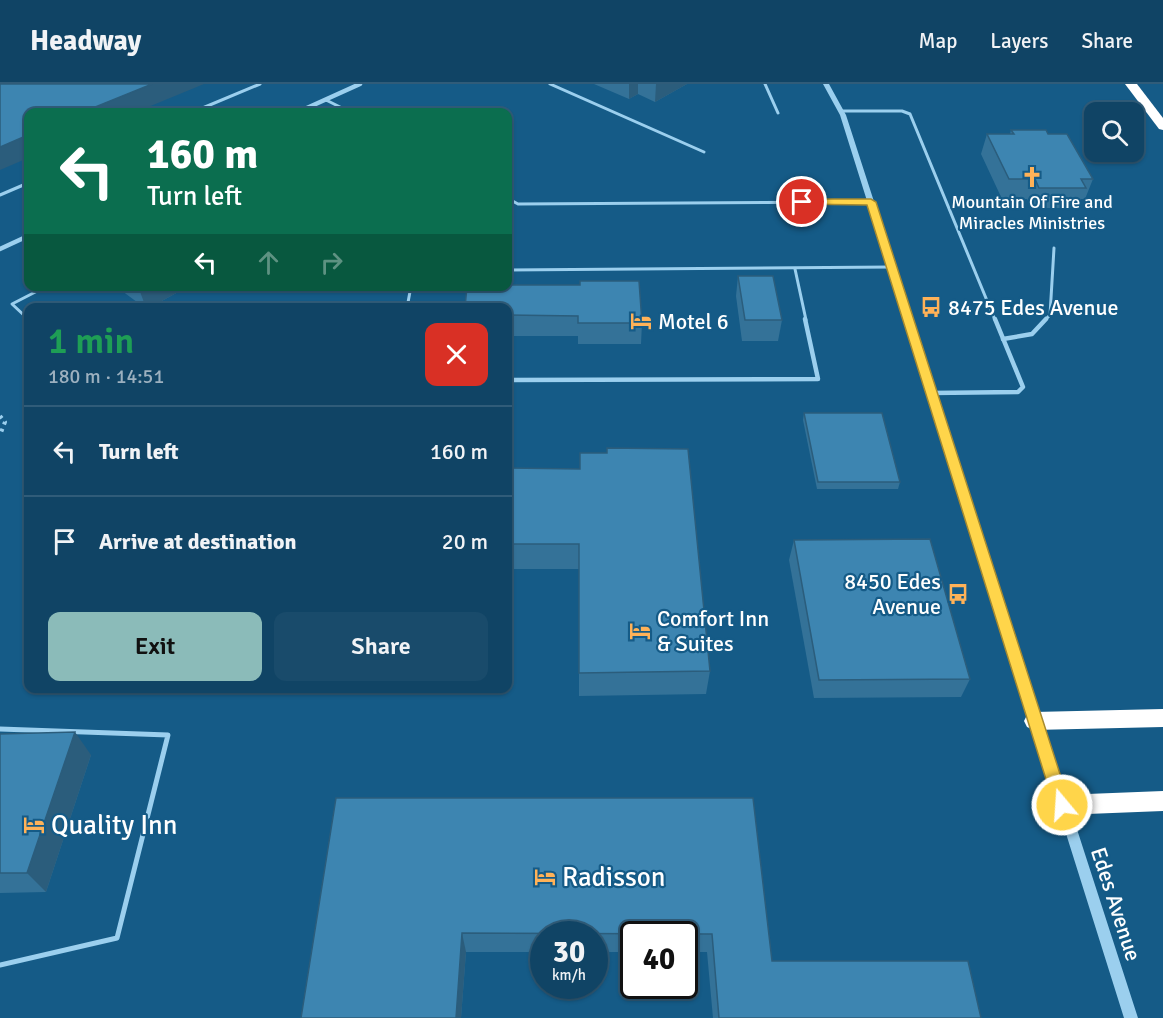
<!DOCTYPE html>
<html lang="en">
<head>
<meta charset="utf-8">
<style>
  :root { --surface:#104465; --page:#194b6b; --text:#f1f3f6; --muted:#9cb0bf; --line:#305c79; --accent:#8bbbb9 }
  body { margin:0; font-family:Signika,sans-serif; background:var(--page); color:var(--text); height:100vh; display:flex; flex-direction:column; font-size:22px; white-space:nowrap }
  * { box-sizing:border-box; margin:0 }
  p { font-size:20px; color:var(--muted) }
  .icon { flex:none; width:33px; height:33px; fill:none; stroke:currentColor; stroke-width:2; stroke-linecap:round; stroke-linejoin:round }
  .map { position:relative; flex:1; overflow:hidden }
  .side { position:absolute; left:24px; top:219px; width:488px; height:390px; display:flex; flex-direction:column; background:var(--surface); border-radius:12px; box-shadow:0 2px 4px #0004,0 0 0 2px var(--line) }
  .side>* { flex:none }
  .hud { position:absolute; left:24px; top:24px; width:488px; height:183px; border-radius:12px; box-shadow:0 2px 4px #0004,0 0 0 2px var(--line); background:#0b6e4f; color:#fff; overflow:hidden }
  .controls { position:absolute; left:1084px; top:18px; display:grid; gap:12px }
  .controls a { display:grid; place-items:center; width:60px; height:60px; border-radius:12px; background:var(--surface); box-shadow:0 2px 4px #0004,0 0 0 2px var(--line); font-size:30px }
  .speed { position:absolute; left:530px; top:837px; display:flex; gap:12px; font-size:30px; font-weight:700; text-align:center }
  .speed>* { display:grid; place-content:center; width:78px; height:78px; border-radius:50%; background:var(--surface); box-shadow:0 2px 4px #0004,0 0 0 2px var(--line); line-height:1 }
  .speed small { font-size:15px; font-weight:400 }
  .speed .limit { border:3px solid #111; border-radius:9px; background:#fff; color:#111 }
  .pin { position:absolute; display:grid; place-items:center; width:51px; height:51px; color:#fff; margin:-26px; border:3px solid #fff; border-radius:50%; box-shadow:0 2px 6px #0007 }
  .me { position:absolute; width:66px; margin:-33px; rotate:342deg; stroke-linejoin:round; filter:drop-shadow(0 0 4px #0008) }
  .turn { display:flex; align-items:center; gap:21px; height:126px; padding:0 24px; font-size:27px }
  .turn .icon { width:78px; height:78px; stroke-width:2.5 }
  .turn b { display:block; font-size:42px; line-height:51px }
  .lanes { display:flex; align-items:center; height:57px; padding:0 24px; background:#0003; justify-content:center; gap:30px; direction:ltr }
  .lanes .off { opacity:.35 }
  .round { display:grid; place-items:center; flex:none; width:63px; height:63px; border-radius:12px; background:var(--page) }
  .head { display:flex; align-items:center; justify-content:space-between; height:102px; padding:0 24px }
  h1 { font-size:36px; font-weight:600; line-height:45px; color:#1e9e55 }
  .primary-button { display:flex; gap:12px; margin-top:auto; padding:12px 24px }
  .primary-button a { flex:1; height:69px; border-radius:12px; background:var(--accent); color:#111; font-size:24px; font-weight:600; line-height:69px; text-align:center }
  .primary-button a+a { background:var(--page); color:var(--text) }
  ul { padding:0; list-style:none }
  li { display:flex; align-items:center; gap:18px; height:90px; padding:0 24px; border-top:2px solid var(--line) }
  li div { flex:1 }
  li b { display:block; font-size:22px }
  li em { font-style:normal }
  header { display:flex; align-items:center; gap:36px; box-sizing:border-box; height:84px; padding:0 30px; background:var(--surface); border-bottom:2px solid var(--line) }
  header strong { font-size:28px }
  nav { display:flex; gap:33px; margin-inline-start:auto; font-size:21px }
  .map>svg:first-child { display:block }
  .lines { fill:none; stroke-linecap:round; stroke-linejoin:round }
  .path { stroke:#9bcfee; stroke-width:4; stroke-dasharray:3 4.5; stroke-linecap:butt }
  .service-far2 { stroke:#9bcfee; stroke-width:3 }
  .service-far1 { stroke:#9bcfee; stroke-width:4.5 }
  .service { stroke:#9bcfee; stroke-width:5 }
  .minor { stroke:#9bcfee; stroke-width:4.5 }
  .tertiary { fill:#9bcfee; fill-rule:evenodd }
  .motorway { fill:#fff; fill-rule:evenodd }
  .wall { fill:#347298 }
  .shaded-wall { fill:#2b5d7c }
  .building { fill:#3d85b1; stroke:#2b5d7c; stroke-width:1.5 }
  .route { fill:#ffd54a; stroke:#a68a30; stroke-width:1.5 }
  .labels { text-anchor:middle; dominant-baseline:central; stroke-width:4.5; stroke-linejoin:round; paint-order:stroke }
  .far-poi-label { font-size:18px; fill:#fff; stroke:#155b87 }
  .poi-label { font-size:22px; fill:#fff; stroke:#155b87; text-anchor:start }
  .street-label { font-size:22px; fill:#fff; stroke:#155b87 }
  .near-poi-label { font-size:27px; fill:#fff; stroke:#155b87; text-anchor:start }
</style>
</head>
<body>
<header>
<strong>Headway</strong>
<nav><a>Map</a><a>Layers</a><a>Share</a></nav>
</header>
<div class="map">
<svg width="1163" height="934" viewBox="0 0 1163 934">
  <rect width="100%" height="100%" fill="#155b87"/>
  <g class="lines">
    <path class="path" d="M0,332L5,338L0,351"/>
    <g class="service-far2">
      <path d="M550,0L704,68"/>
      <path d="M765,0L778,29"/>
      <path d="M326,16L350,28"/>
      <path d="M841,27H902L910,30L995,236"/>
      <path d="M193,28L260,0"/>
      <path d="M0,111L28,99"/>
      <path d="M507,114L518,120L871,118"/>
      <path d="M795,185L806,236"/>
      <path d="M507,186L892,183"/>
      <path d="M407,224L411,202"/>
      <path d="M28,235L12,220L47,202"/>
      <path d="M1045,236L1050,231L1054,164"/>
    </g>
    <g class="service-far1">
      <path d="M1003,255L1032,250L1046,235"/>
      <path d="M507,296L818,295L805,235"/>
      <path d="M931,309L1018,308L1023,303L995,235"/>
    </g>
    <path class="service" d="M0,645L168,651L117,854L0,881"/>
    <g class="minor">
      <path d="M298,28L360,0"/>
      <path d="M0,165L28,152"/>
    </g>
    <path class="tertiary" d="M823,0H829L846,31L1138,934H1124L840,31Z"/>
    <g class="motorway">
      <path d="M1125,0H1137L1163,34V46L1159,45Z"/>
      <path d="M1163,625V643L1034,646L1027,643L1024,637L1027,631L1034,628Z"/>
      <path d="M1163,707V727L1062,731L1054,728L1051,721L1054,714L1062,711Z"/>
    </g>
  </g>
  <g class="wall">
    <path d="M594,0H687L655,18L638,10L629,15Z"/>
    <path d="M1011,46L1048,50L1093,95L1085,115H1081L1078,124H1032L1027,115H1002L981,70L987,50H1010Z"/>
    <path d="M738,192L782,236L778,257H742L736,212Z"/>
    <path d="M580,201L642,239L641,260H578V252H507V224Z"/>
    <path d="M117,202H392L391,207H180L149,224H145L118,204Z"/>
    <path d="M804,329L900,398L898,405H817L803,336Z"/>
    <path d="M507,384L710,587L706,610L579,612V485H507Z"/>
    <path d="M794,456L970,595L961,613L814,614L789,476Z"/>
    <path d="M0,650L91,671L46,808L0,809Z"/>
    <path d="M336,714H753L772,877L981,934H713L707,868H684V850H633V868H594V850H543V868H466L461,934H301Z"/>
  </g>
  <g class="shaded-wall">
    <path d="M152,0H204L136,28H83Z"/>
    <path d="M629,0H638V10L629,15Z"/>
    <path d="M656,0H687L655,18Z"/>
    <path d="M28,51V74L0,86V63Z"/>
    <path d="M138,202H178L180,207L149,224H146Z"/>
    <path d="M75,648L91,671L46,808L27,789Z"/>
    <path d="M462,849L466,868L461,934H456Z"/>
  </g>
  <g class="building">
    <path d="M0,0H152L83,28H28V51L0,63Z"/>
    <path d="M1011,46H1046L1048,50H1067L1093,95H1081L1086,104H1039L1035,95H1009L987,50H1014Z"/>
    <path d="M738,192H773L782,236H745Z"/>
    <path d="M580,197H639L642,239H578V232L507,231V224H465L467,202H507V201H580Z"/>
    <path d="M804,329H882L900,398H818Z"/>
    <path d="M607,364L688,365L710,587L579,589V460H507V384L580,385V369H607Z"/>
    <path d="M930,455L970,595L819,596L794,456Z"/>
    <path d="M75,648L27,789H0V650Z"/>
    <path d="M336,714H753L772,877H968L981,934H719L712,850L462,849L456,934H301Z"/>
  </g>
  <path class="route" d="M802,115H871L876,118L1070,721L1067,727L1062,729L1056,727L1054,721L867,121L798,120L797,118Z"/>
  <defs>
    <symbol id="church-bare" viewBox="-9 -9 18 18"><path d="M-1.2-6h2.4v3.5h3.3v2.4h-3.3V6h-2.4V-.1h-3.3v-2.4h3.3Z" fill="#ffb258" stroke="#155b87" stroke-width="2.5" paint-order="stroke"/></symbol>
    <symbol id="bus-bare" viewBox="-9 -9 18 18"><path d="M-5-6H5V4H4V6H2V4H-2V6H-4V4H-5ZM-3.5-4V0h7V-4ZM-3.5 1.2v1.5H-2V1.2ZM2 1.2v1.5H3.5V1.2Z" fill="#ffb258" stroke="#155b87" stroke-width="2.5" paint-order="stroke"/></symbol>
    <symbol id="hotel-bare" viewBox="-9 -9 18 18"><path d="M-6-4.5h1.5V1H6V5H4.5V3h-9V5H-6ZM-4 0a1.8 1.8 0 1 1 3.6 0ZM.5 0V-2.5h3Q6-2.5 6 0Z" fill="#ffb258" stroke="#155b87" stroke-width="2.5" paint-order="stroke"/></symbol>
  </defs>
  <g fill-rule="evenodd">
    <use href="#church-bare" x="1017" y="78" width="30" height="30"/>
    <use href="#bus-bare" x="916" y="208" width="30" height="30"/>
    <use href="#hotel-bare" x="626" y="222" width="30" height="30"/>
    <use href="#bus-bare" x="943" y="495" width="30" height="30"/>
    <use href="#hotel-bare" x="625" y="532" width="30" height="30"/>
    <use href="#hotel-bare" x="19" y="726" width="30" height="30"/>
    <use href="#hotel-bare" x="530" y="778" width="30" height="30"/>
  </g>
  <g class="labels">
    <g class="far-poi-label">
      <text x="1032" y="118">Mountain Of Fire and<tspan x="1032" dy="21">Miracles Ministries</tspan></text>
    </g>
    <g class="poi-label">
      <text x="948" y="223">8475 Edes Avenue</text>
      <text x="658" y="237">Motel 6</text>
      <text x="941" y="497" text-anchor="end">8450 Edes<tspan x="941" dy="25">Avenue</tspan></text>
      <text x="657" y="534">Comfort Inn<tspan x="657" dy="25">&amp; Suites</tspan></text>
    </g>
    <g class="street-label">
      <text transform="translate(1116 820) rotate(72)">Edes Avenue</text>
    </g>
    <g class="near-poi-label">
      <text x="51" y="741">Quality Inn</text>
      <text x="562" y="793">Radisson</text>
    </g>
  </g>
</svg>
<div class="controls">
<a><svg class="icon" aria-label="search" viewBox="0 0 24 24"><circle cx="10" cy="10" r="6"/><path d="M15 15l6 6"/></svg></a>
</div>
<div class="speed"><div>30<small>km/h</small></div><div class="limit">40</div></div>
<div class="pin" style="left:802px;top:118px;background:#d93025"><svg class="icon" aria-label="arrive" viewBox="0 0 24 24"><path d="M6 21V4h12l-3 4 3 4H6"/></svg></div>
<svg class="me" style="left:1062px;top:721px" viewBox="-20 -20 40 40"><circle r="17" fill="#ffd54a" stroke="#fff" stroke-width="3"/><path d="M0-11L8 9 0 5-8 9z" fill="#fff"/></svg>
<div class="hud">
<div class="turn"><svg class="icon" aria-label="left" viewBox="0 0 24 24"><path d="M17 20v-9H6M10 6l-5 5 5 5"/></svg><div><b>160 m</b>Turn left</div></div>
<div class="lanes"><svg class="icon" aria-label="left" viewBox="0 0 24 24"><path d="M17 20v-9H6M10 6l-5 5 5 5"/></svg><svg class="icon off" aria-label="ahead" viewBox="0 0 24 24"><path d="M12 20V5M6 11l6-6 6 6"/></svg><svg class="icon off" aria-label="right" viewBox="0 0 24 24"><path d="M7 20v-9h11M14 6l5 5-5 5"/></svg></div>
</div>
<section class="side">
<div class="head"><div><h1>1 min</h1><p>180 m · 14:51</p></div><a class="round" style="background:#d93025;color:#fff"><svg class="icon" aria-label="close" viewBox="0 0 24 24"><path d="M6 6l12 12M18 6L6 18"/></svg></a></div>
<ul>
<li><svg class="icon" aria-label="left" viewBox="0 0 24 24"><path d="M17 20v-9H6M10 6l-5 5 5 5"/></svg><div><b>Turn left</b></div><em>160 m</em></li>
<li><svg class="icon" aria-label="arrive" viewBox="0 0 24 24"><path d="M6 21V4h12l-3 4 3 4H6"/></svg><div><b>Arrive at destination</b></div><em>20 m</em></li>
</ul>
<div class="primary-button"><a>Exit</a><a>Share</a></div>
</section>
</div>
</body>
</html>
